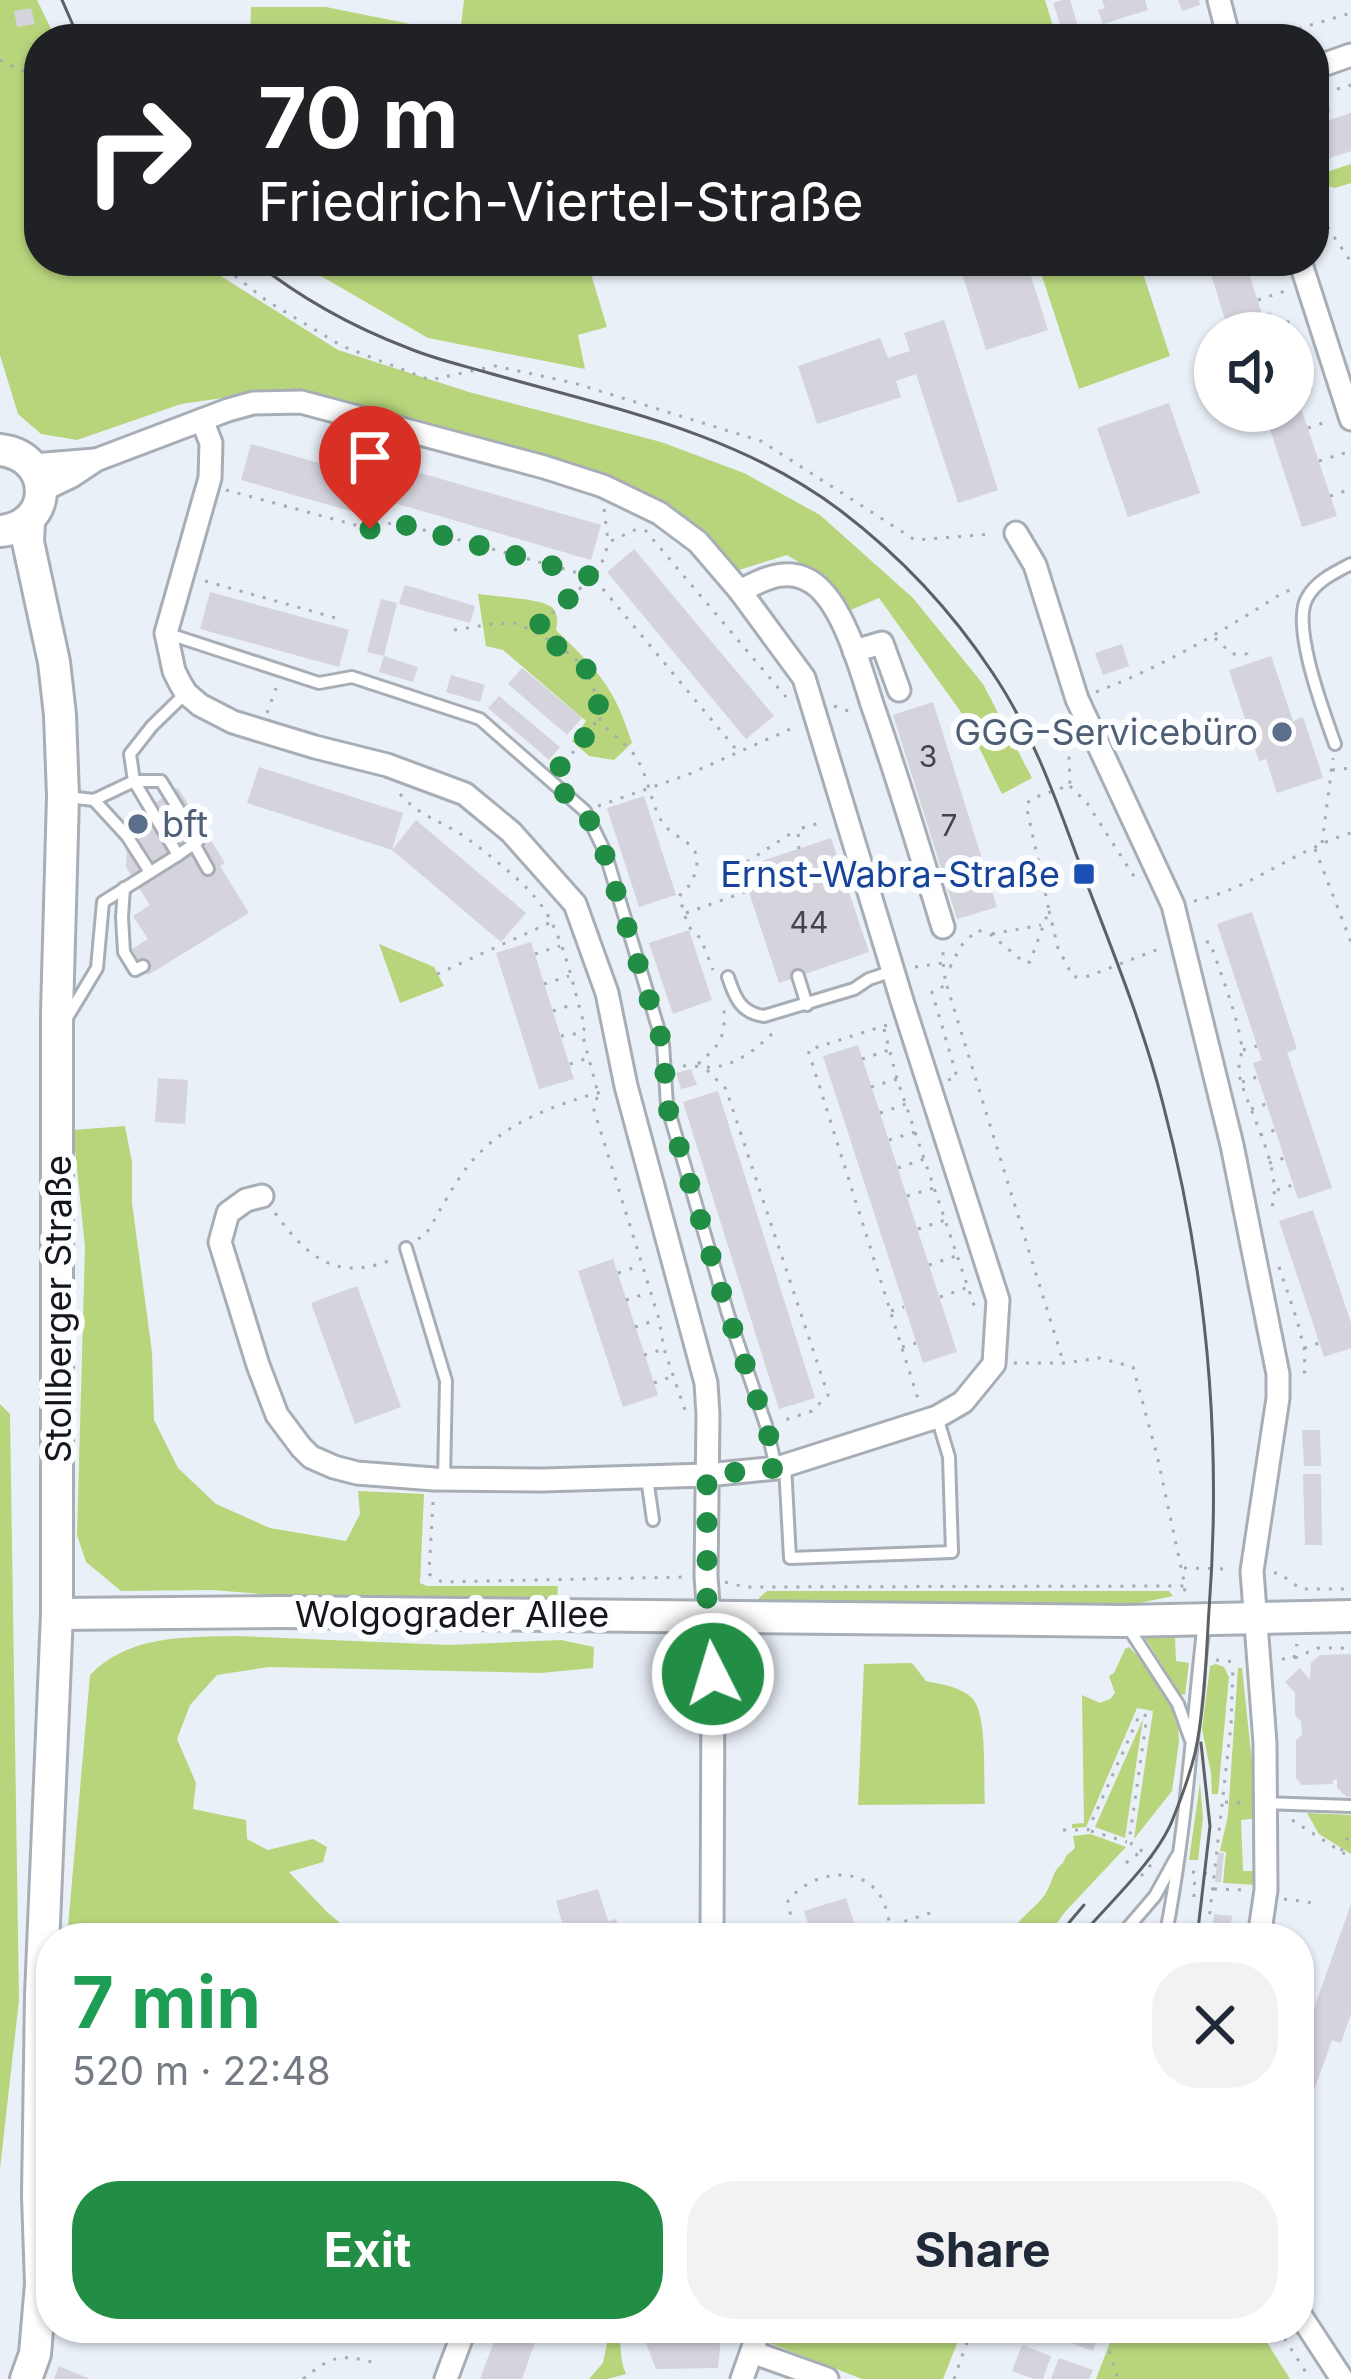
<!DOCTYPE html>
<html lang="en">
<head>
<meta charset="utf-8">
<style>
  :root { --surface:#fff; --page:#f2f2f3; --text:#1f2937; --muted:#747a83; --accent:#228d44 }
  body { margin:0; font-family:Inter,sans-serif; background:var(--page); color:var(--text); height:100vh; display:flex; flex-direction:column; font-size:45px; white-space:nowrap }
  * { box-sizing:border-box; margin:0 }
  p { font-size:39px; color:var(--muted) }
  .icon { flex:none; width:66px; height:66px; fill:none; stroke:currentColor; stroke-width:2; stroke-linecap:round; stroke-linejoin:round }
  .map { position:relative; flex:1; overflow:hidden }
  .sheet { position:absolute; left:36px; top:1923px; width:1278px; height:420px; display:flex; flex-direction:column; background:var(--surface); border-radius:48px; box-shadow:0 3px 9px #0004 }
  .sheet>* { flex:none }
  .hud { position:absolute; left:24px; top:24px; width:1305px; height:252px; border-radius:48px; box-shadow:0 3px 9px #0004; background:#202124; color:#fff; overflow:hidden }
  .fabs { position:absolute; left:1194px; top:312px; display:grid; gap:24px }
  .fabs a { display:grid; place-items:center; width:120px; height:120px; border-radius:50%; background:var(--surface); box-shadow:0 3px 9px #0004; font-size:60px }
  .pin { position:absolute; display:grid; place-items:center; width:102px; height:102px; color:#fff; margin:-123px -51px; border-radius:50% 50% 50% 0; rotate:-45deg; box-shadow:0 0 12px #0007 }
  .pin .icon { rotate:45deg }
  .me { position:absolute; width:132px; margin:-66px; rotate:355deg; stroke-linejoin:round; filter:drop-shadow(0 0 9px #0008) }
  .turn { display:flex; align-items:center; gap:42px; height:252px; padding:0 36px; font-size:54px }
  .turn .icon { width:156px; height:156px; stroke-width:2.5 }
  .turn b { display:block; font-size:84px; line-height:102px }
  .round { display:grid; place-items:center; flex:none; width:126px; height:126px; border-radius:48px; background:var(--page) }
  .overview { display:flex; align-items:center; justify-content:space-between; height:204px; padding:0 36px }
  h1 { font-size:72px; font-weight:700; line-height:90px; color:#1e9e55 }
  .cta { display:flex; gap:24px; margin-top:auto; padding:24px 36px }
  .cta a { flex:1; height:138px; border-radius:48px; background:var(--accent); color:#fff; font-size:48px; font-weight:700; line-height:138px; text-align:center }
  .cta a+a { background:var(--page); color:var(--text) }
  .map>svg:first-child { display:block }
  .green { fill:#b8d57c }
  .building { fill:#d5d3dc }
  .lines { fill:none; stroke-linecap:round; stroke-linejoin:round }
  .lane-casing { stroke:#a8aeb6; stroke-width:16 }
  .street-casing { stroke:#a8aeb6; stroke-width:27 }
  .secondary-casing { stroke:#a8aeb6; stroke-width:36 }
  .path { stroke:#a6aab1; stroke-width:3; stroke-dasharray:3 9; stroke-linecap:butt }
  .lane { stroke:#fff; stroke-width:10 }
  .street { stroke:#fff; stroke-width:21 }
  .secondary { stroke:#fff; stroke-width:30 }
  .tram { stroke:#5d6165; stroke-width:3 }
  .route { stroke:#228d44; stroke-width:21; stroke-dasharray:0 37.8 }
  .service-dot { fill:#5c6f8a; stroke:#fcfdff; stroke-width:4.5 }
  .transit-dot { fill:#1a4fb4; stroke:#fcfdff; stroke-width:4.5 }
  .labels { text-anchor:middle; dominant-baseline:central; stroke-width:12; stroke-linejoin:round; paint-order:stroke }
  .number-label { font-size:30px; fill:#44454a }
  .service-label { font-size:36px; fill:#4e5e75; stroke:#fcfdff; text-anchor:end }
  .transit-label { font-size:36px; fill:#164399; stroke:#fcfdff; text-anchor:end }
  .street-label { font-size:36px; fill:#141619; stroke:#fcfdff }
</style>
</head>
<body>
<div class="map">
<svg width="1351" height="2379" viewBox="0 0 1351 2379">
  <rect width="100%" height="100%" fill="#eaf0f8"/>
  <g class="green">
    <path d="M0,0H37L56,39H39V261H197L338,350L469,392L661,442L744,473L820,515L913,598L983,684L1032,778L1002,794L963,715L879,598L848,611L818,574L787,555L739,570L666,502L614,481L286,389L181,404L77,440L41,434L18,414L0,355Z"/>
    <path d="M464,0H1045L1057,39H250L251,7H326L460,34Z"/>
    <path d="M1351,164V183L1335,188L1314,182V176Z"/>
    <path d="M295,261H587L607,327L578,335L585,369L428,338Z"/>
    <path d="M1037,261H1139L1170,356L1079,389Z"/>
    <path d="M478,594C493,596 537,599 548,605C559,610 558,622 556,630C598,671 614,686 632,743L614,760L589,756L572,741L586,721L503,650L486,646Z"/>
    <path d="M379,944L434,967L444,986L400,1003Z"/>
    <path d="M125,1126L132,1162V1203L152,1352L154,1420L178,1468L216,1504L270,1528L346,1541L360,1514L358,1491L424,1494L420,1583L427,1586H558L557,1604L334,1600L212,1590L121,1591L86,1562L77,1535L85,1247L73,1130Z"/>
    <path d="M0,1404L10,1414L19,2000L0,2169Z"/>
    <path d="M767,1591H1169L1173,1596L1130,1605H759V1598Z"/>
    <path d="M237,1636L449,1645L561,1640L594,1647L593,1668L541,1673L269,1667L217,1675L190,1705L177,1739L196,1783L193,1809L246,1820L247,1839L268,1850L313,1839L327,1847L323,1862L289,1872L327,1912L358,1938H67L90,1675C128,1635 185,1637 237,1636Z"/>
    <path d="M1144,1636H1175L1176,1661L1189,1663L1185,1695L1180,1694Z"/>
    <path d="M1129,1647L1147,1666L1169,1701L1178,1727L1179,1742L1172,1791L1134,1839L1153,1711L1137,1708L1086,1827L1072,1828V1824L1084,1823L1082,1695L1100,1703L1110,1699L1115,1693L1109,1676L1114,1673L1125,1649Z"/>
    <path d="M912,1663L926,1681C941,1684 961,1687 972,1698C988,1714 983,1780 985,1804L858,1805L864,1664Z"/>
    <path d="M1216,1664L1224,1667L1229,1677L1218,1794H1212L1211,1773L1202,1729L1210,1666Z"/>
    <path d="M1238,1668H1242L1258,1818L1241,1820L1243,1871H1258V1885L1223,1883L1226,1852L1220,1851L1228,1815Z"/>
    <path d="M1143,1719L1125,1838L1095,1827Z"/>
    <path d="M1200,1783L1203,1818L1198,1860H1189Z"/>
    <path d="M1307,1813L1351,1815V1854L1319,1834Z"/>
    <path d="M1091,1834L1126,1847L1065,1912L1046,1938H1009C1016,1917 1039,1908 1048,1889C1054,1878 1052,1872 1063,1863L1066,1856L1075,1848L1073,1836Z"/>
    <path d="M610,2328H618C622,2344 619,2359 626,2374L607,2379H589L603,2363Z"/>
    <path d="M773,2328H963L943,2379H862L767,2342Z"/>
    <path d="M1112,2328H1258L1290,2379H1096L1114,2332Z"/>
  </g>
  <g class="building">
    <path d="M1063,0H1070L1082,39H1065L1053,3Z"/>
    <path d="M1102,0H1145L1148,10L1103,24L1098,10L1105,8Z"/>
    <path d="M1178,0H1199L1200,5L1182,11Z"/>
    <path d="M31,8L35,24L17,27L14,11Z"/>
    <path d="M1351,113V151L1314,163V125Z"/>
    <path d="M967,261H1026L1048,330L986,350L959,264Z"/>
    <path d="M1207,261H1245L1262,314L1271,312L1278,333H1239L1236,323L1227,326Z"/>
    <path d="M944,320L998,490L958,503L916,374L896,381L901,397L817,424L798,366L880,338L888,358L910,351L904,333Z"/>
    <path d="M1293,384L1337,516L1302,527L1264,411H1293Z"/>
    <path d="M1169,403L1200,493L1128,517L1097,428Z"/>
    <path d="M251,444L391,483L396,466L601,525L591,560L384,500L379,519L241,480Z"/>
    <path d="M634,549L774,716L746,739L607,572Z"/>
    <path d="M405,585L475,606L470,623L399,604Z"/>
    <path d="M210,592L349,630L339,667L200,629Z"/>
    <path d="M381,599L397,603L384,656L418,667L413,682L379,672L384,656L367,652Z"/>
    <path d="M1122,644L1129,666L1103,675L1095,653Z"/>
    <path d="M1271,656L1293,721L1303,717L1323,778L1277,793L1266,759L1259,761L1229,670Z"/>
    <path d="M522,668L582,718L567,735L508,684Z"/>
    <path d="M451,675L485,685L480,702L446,692Z"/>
    <path d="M499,696L560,747L549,760L488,708Z"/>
    <path d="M933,702L997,907L957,919L893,715Z"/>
    <path d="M259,767L403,813L392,850L247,803Z"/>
    <path d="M178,788L225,863L220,866L249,913L148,975L132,949L148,939L133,916L150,905L126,867L128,820Z"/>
    <path d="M644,796L676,895L639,907L607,808Z"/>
    <path d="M416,820L526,913L501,942L392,850Z"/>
    <path d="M831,838L869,952L779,983L741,868Z"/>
    <path d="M1252,912L1297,1049L1287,1052L1332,1188L1298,1199L1253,1063L1262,1060L1217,924Z"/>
    <path d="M689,930L712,1000L673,1014L649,943Z"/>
    <path d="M531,942L574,1079L539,1089L496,953Z"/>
    <path d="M858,1045L957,1352L923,1363L823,1056Z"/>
    <path d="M691,1069L697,1085L681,1089L676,1073Z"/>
    <path d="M158,1078L188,1080L185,1124L155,1122Z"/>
    <path d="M718,1091L815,1398L779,1409L683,1102Z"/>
    <path d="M1313,1210L1351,1323V1348L1324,1357L1279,1221Z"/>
    <path d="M613,1259L658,1395L623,1407L578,1271Z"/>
    <path d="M357,1286L401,1407L355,1424L311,1303Z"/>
    <path d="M1302,1430H1320L1321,1466H1304Z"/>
    <path d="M1303,1474H1321L1322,1545H1305Z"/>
    <path d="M1351,1654V1797H1347L1337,1788V1779L1333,1780V1784L1302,1785L1296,1778V1740L1302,1735L1301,1721L1295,1715V1693L1285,1682L1300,1668L1310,1680L1311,1663L1320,1655Z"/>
    <path d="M1218,1853H1224L1221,1882H1215Z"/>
    <path d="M598,1889L608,1921L616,1919L622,1938H576L574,1933L566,1936L556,1901Z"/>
    <path d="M846,1898L856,1929L864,1927L867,1938H813L804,1911Z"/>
    <path d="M1351,1904V2014L1341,2043L1332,2040L1299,2132V2028L1306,2031Z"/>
    <path d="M1214,1914L1232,1916L1229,1938H1211Z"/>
    <path d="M499,2328H540L522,2379H480Z"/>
    <path d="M640,2328H722L718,2368L656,2369Z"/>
    <path d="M1083,2328L1099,2334L1093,2351L1033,2329Z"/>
    <path d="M1022,2345L1051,2356L1043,2379H1034L1012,2371Z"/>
    <path d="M1059,2358L1093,2370L1089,2379H1051Z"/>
    <path d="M59,2366L90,2379H54Z"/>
  </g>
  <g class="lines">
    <defs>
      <g id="lane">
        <path d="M169,634L319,683L352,677L480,719L585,811L605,852L663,1044L667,1105L728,1314L766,1425L776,1467"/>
        <path d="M1335,744C1324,713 1291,626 1307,598C1316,581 1334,573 1351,564"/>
        <path d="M67,797L94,800L134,781H161L198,841L178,855"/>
        <path d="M94,800L127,836L150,872"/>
        <path d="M194,844L208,869"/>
        <path d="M124,888L122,917L124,952L135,970L143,966"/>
        <path d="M798,976L807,1005"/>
        <path d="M728,977C735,998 741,1013 764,1016L854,989L869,979L893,971"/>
        <path d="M65,1021L97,968L103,902L178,855L134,781L130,754L152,726L186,693"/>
        <path d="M406,1248L446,1381L444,1479"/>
        <path d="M785,1465L790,1558L952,1552L949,1457L937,1417"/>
        <path d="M647,1478L653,1520"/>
        <path d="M1126,1624L1178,1704L1190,1738"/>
        <path d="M1265,1803L1351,1806"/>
        <path d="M1119,1938L1155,1896L1177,1856"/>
        <path d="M1165,1938C1186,1834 1192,1727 1204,1621"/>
      </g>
      <g id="street">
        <path d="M1219,0L1229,39"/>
        <path d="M1314,68L1351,55"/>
        <path d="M1300,261L1351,419"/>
        <path d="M202,420L211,443L210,478L166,633L174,671L180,683L186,693L200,705L233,722L315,747L387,765L465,794L511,832L575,904L607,993L626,1086L706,1383L708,1415L706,1576L713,1674L712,1938"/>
        <path d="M33,465L95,460"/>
        <path d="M41,491L72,476L96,460L228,410L253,403L301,402L544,467L603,486L659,513L698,542L740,591L804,678L903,1004L998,1300L994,1364L963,1402L937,1417L777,1468L707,1475L543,1480L434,1479L357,1473L334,1467L311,1457L301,1447L277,1415L258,1365L220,1242L228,1213L246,1200L262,1196"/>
        <path d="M1016,533L1035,565L1077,699L1173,905L1232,1145L1278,1374V1398L1252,1571L1265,1743L1266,1890L1259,1938"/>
        <path d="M740,591C765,578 792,564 818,587C845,611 861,670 872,704C898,778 920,852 943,927"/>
        <path d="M854,651L882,643L899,690"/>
        <path d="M1299,2313L1342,2379"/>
        <path d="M752,2352L827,2379"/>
        <path d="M446,2379L465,2328"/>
        <path d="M742,2379L760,2328"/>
      </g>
      <g id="secondary">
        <path d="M0,450C54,456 55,526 0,531"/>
        <path d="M57,1614L281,1612L1124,1621L1351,1616"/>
        <path d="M26,2379L35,2354L41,2284L38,2196L41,1995L57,1614V1013L63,796L60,715L54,662L28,542L29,521"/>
      </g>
    </defs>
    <use href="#lane" class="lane-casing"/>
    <use href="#street" class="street-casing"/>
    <use href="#secondary" class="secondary-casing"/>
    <g class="path">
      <path d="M1264,39L1351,13"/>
      <path d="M0,60L39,78"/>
      <path d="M1320,86L1331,119"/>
      <path d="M1314,96L1351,85"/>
      <path d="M1314,207L1351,262"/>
      <path d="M216,261L267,301L342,346L430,380L495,366L574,383L761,441L915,540L992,534"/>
      <path d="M1249,274L1282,263"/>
      <path d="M1258,300L1285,291"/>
      <path d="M1275,326L1297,319"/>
      <path d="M1293,357L1308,352"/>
      <path d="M1297,393L1318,386"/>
      <path d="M1308,428L1329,421"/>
      <path d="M1319,461L1351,451"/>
      <path d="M226,490L370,529L395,522L593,577L740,754"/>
      <path d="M1330,496L1351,489"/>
      <path d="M604,509L608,541"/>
      <path d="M645,530L786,697"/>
      <path d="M205,581L336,618"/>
      <path d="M534,629L593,577L600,568L609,542L641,527"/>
      <path d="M454,630L492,624L517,623L557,644L585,667L599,704V718L561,768"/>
      <path d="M1215,638L1232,654H1247L1250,663"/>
      <path d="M1096,692C1164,666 1223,631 1284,592L1295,589"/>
      <path d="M834,706L854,713"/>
      <path d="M267,713L276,688"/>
      <path d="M599,718C609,735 627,742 637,759C649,779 651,804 662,822C675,842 705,840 695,873C692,883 688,888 679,896L688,926L701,939L713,970"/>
      <path d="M1332,770L1351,768"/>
      <path d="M1070,786L1087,803L1137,881"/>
      <path d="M400,794C419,816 439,820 462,835C479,846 522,881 534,896C564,930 572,985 585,1027L582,1033L598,1093L594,1110L659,1319L664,1349L685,1410"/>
      <path d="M598,806L687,775L795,727"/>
      <path d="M1322,843L1333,758"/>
      <path d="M799,849L798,829L824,822"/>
      <path d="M1315,849L1351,942"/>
      <path d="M747,862L796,830"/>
      <path d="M1194,901C1251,889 1296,849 1351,833"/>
      <path d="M1049,911L1058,948L1073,977L1089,976L1161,948"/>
      <path d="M686,913L748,891"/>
      <path d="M992,934L1041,925"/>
      <path d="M1206,942H1210C1221,975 1235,1008 1241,1042C1244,1056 1236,1064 1240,1078C1250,1116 1288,1178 1269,1214"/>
      <path d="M535,954L560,946"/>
      <path d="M915,967L943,963V947"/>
      <path d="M437,974L556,920"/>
      <path d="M544,984L569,976"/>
      <path d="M947,986L1063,1361"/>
      <path d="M553,1011L574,1004"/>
      <path d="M887,1025L808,1050L919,1402"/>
      <path d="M884,1029L897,1079L976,1311"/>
      <path d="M561,1036L581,1033"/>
      <path d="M1243,1050L1257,1046"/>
      <path d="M862,1059L889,1050"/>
      <path d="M570,1064L585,1059"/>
      <path d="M698,1064C722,1043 725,1038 724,1006"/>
      <path d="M683,1066C694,1065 703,1068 714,1067C739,1064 757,1048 775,1031"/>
      <path d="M707,1070L726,1089L828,1395L812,1411L782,1421"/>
      <path d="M948,1080L957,1077L932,992L946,985L943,963L950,967L961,946L977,930L990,934L1025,963L1030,962L1049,910L1026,805L1031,799L1070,785L1068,729"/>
      <path d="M1242,1082L1257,1077"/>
      <path d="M871,1087L897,1079"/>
      <path d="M1251,1109L1266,1104"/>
      <path d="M880,1113L906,1104"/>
      <path d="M1260,1135L1275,1130"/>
      <path d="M889,1140L915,1132"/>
      <path d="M1269,1163L1284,1158"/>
      <path d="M898,1168L924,1159"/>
      <path d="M1277,1190L1293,1185"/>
      <path d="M907,1196L934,1188"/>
      <path d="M275,1213C307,1257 336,1282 391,1260"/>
      <path d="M918,1229L945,1220"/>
      <path d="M418,1239L426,1234C441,1210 454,1182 472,1161C507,1121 554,1105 605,1091"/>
      <path d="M929,1265L956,1256"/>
      <path d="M1279,1267L1297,1320L1304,1348L1305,1372L1298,1373"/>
      <path d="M618,1273L639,1266"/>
      <path d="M940,1297L966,1288"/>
      <path d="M626,1300L648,1293"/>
      <path d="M891,1311L904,1307"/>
      <path d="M635,1327L656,1320"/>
      <path d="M902,1347L916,1343"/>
      <path d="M1304,1348L1319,1343"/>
      <path d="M644,1355L664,1349"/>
      <path d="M1014,1363H1064L1100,1358L1133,1367L1157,1455L1185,1586L1184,1596"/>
      <path d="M654,1383L673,1376"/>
      <path d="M433,1502L429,1574L442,1582L686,1577"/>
      <path d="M1184,1568L1228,1569"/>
      <path d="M1274,1573H1279L1301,1589H1351"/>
      <path d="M725,1582L745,1587L1185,1586"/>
      <path d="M1295,1658L1317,1648H1351"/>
      <path d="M1282,1659L1294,1658L1297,1644"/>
      <path d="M1216,1660L1237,1662"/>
      <path d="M1225,1802L1245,1803"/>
      <path d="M1292,1820L1351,1858"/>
      <path d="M1063,1830H1088L1140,1714L1147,1716L1129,1842L1155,1860"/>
      <path d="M1091,1831L1127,1842"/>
      <path d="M1341,1851L1351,1831"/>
      <path d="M1126,1863L1140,1852"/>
      <path d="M1192,1872L1214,1874"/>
      <path d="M1141,1876L1155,1860"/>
      <path d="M1214,1889L1247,1890"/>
      <path d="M1194,1897L1195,1874"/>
      <path d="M1284,1899L1314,1903"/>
      <path d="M795,1938L788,1901C809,1873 860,1862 881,1897C886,1905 888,1917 890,1926L933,1912"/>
      <path d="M1207,1938L1231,1725L1233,1665"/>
      <path d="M1102,2328L1118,2379"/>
      <path d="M1278,2328L1310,2379"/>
      <path d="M303,2379C334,2354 341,2354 379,2364"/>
      <path d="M954,2379L972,2328"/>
    </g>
    <use href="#lane" class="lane"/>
    <use href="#street" class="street"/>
    <use href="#secondary" class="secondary"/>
    <g class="tram">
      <path d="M62,0L79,39"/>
      <path d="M254,261C300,298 353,327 408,348C432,358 457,364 482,371C606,407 736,431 841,511C900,556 951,610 992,672C1036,737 1060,811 1087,884C1115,957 1144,1029 1163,1104C1206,1268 1222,1440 1209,1610C1206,1657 1205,1707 1195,1753C1190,1774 1182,1796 1174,1816C1159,1858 1109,1903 1079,1938"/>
      <path d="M1056,1938L1084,1905"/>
      <path d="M1197,1938L1210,1826L1201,1743"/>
    </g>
  </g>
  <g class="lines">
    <path class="route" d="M370,529L394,522L593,577L533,630L581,662L589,673L600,710L594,726L549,780L585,811L604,852L663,1045L667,1105L671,1119L728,1314L766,1425L777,1468L707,1475V1617L713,1674"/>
  </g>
  <g class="service-dot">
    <circle cx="1282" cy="732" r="12"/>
    <circle cx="138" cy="824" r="12"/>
  </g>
  <rect class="transit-dot" x="1072" y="862" width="24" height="24" rx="6"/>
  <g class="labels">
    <g class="number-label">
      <text x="928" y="756">3</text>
      <text x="949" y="825">7</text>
      <text x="809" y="922">44</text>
    </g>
    <g class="service-label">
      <text x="1258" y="732">GGG-Servicebüro</text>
      <text x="162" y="824" text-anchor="start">bft</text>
    </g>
    <g class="transit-label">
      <text x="1060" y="874">Ernst-Wabra-Straße</text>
    </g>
    <g class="street-label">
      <text transform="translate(58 1309) rotate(-90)">Stollberger Straße</text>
      <text x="452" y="1614">Wolgograder Allee</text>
    </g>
  </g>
</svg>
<div class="fabs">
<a><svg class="icon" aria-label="sound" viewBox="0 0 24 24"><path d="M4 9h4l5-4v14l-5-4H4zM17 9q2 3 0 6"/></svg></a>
</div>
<div class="pin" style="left:370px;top:529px;background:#d93025"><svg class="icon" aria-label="arrive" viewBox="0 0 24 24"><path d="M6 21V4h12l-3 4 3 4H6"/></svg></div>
<svg class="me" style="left:713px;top:1674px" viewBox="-20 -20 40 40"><circle r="17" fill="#228d44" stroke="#fff" stroke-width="3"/><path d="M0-11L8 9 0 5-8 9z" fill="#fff"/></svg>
<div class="hud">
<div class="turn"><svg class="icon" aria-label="right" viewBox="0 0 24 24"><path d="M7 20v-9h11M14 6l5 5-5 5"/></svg><div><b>70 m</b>Friedrich-Viertel-Straße</div></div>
</div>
<section class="sheet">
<div class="overview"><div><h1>7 min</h1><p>520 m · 22:48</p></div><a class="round"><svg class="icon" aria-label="close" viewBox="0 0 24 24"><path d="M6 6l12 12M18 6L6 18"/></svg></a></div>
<div class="cta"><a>Exit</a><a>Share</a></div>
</section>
</div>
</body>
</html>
